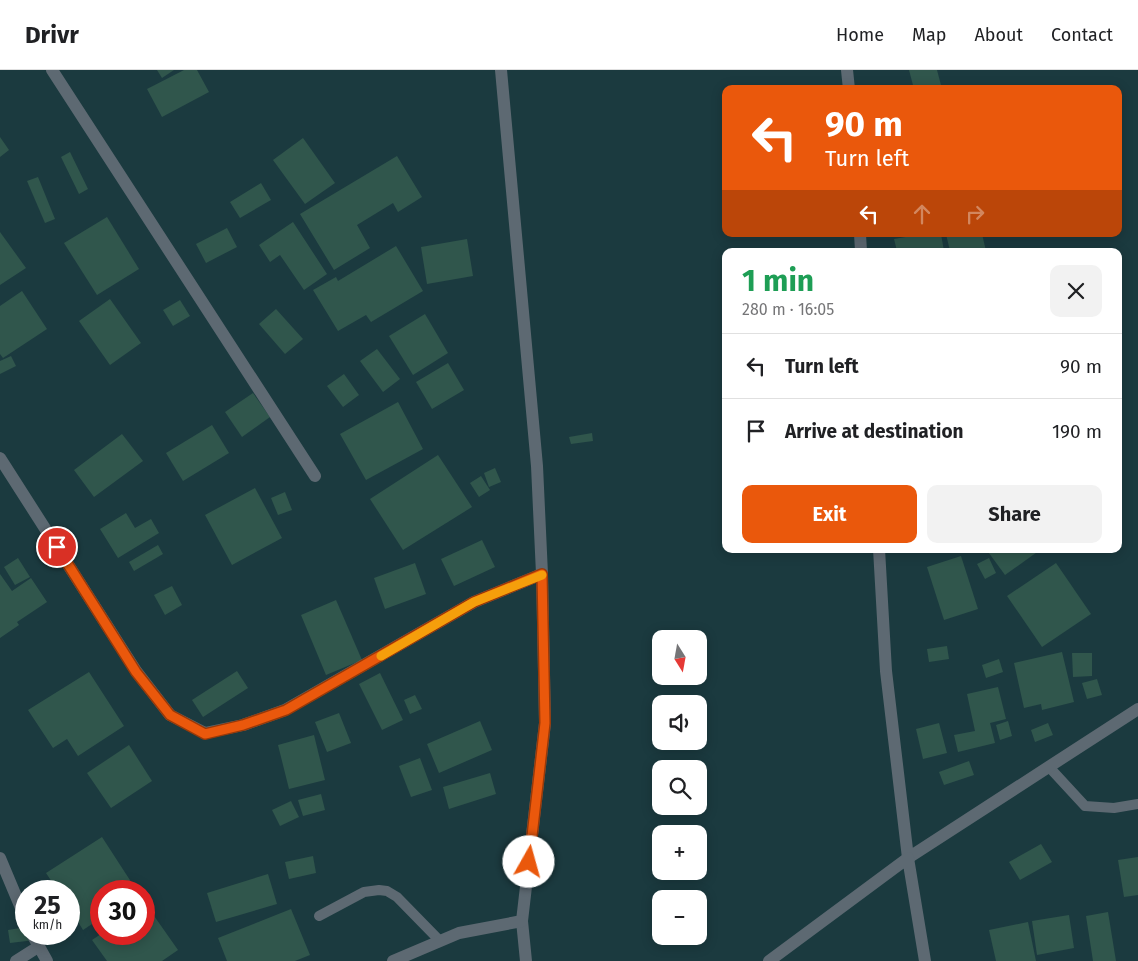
<!DOCTYPE html>
<html lang="en">
<head>
<meta charset="utf-8">
<style>
  :root { --surface:#fff; --page:#f2f2f2; --text:#202124; --muted:#757577; --line:#e0e0e0; --accent:#ea580c }
  body { margin:0; font-family:"Fira Sans",sans-serif; background:var(--page); color:var(--text); height:100vh; display:flex; flex-direction:column; font-size:19px; white-space:nowrap }
  * { box-sizing:border-box; margin:0 }
  p { font-size:16px; color:var(--muted) }
  .icon { flex:none; width:28px; height:28px; fill:none; stroke:currentColor; stroke-width:2; stroke-linecap:round; stroke-linejoin:round }
  .map { position:relative; flex:1; overflow:hidden }
  .sheet { position:absolute; left:722px; top:178px; width:400px; height:305px; display:flex; flex-direction:column; background:var(--surface); border-radius:10px; box-shadow:0 2px 12px #0003 }
  .sheet>* { flex:none }
  .banner { position:absolute; left:722px; top:15px; width:400px; height:152px; border-radius:10px; box-shadow:0 2px 12px #0003; background:#ea580c; color:#fff; overflow:hidden }
  .needle { width:32px; rotate:169deg }
  .controls { position:absolute; left:652px; top:560px; display:grid; gap:10px }
  .controls a { display:grid; place-items:center; width:55px; height:55px; border-radius:10px; background:var(--surface); box-shadow:0 2px 12px #0003; font-size:25px }
  .speed { position:absolute; left:15px; top:810px; display:flex; gap:10px; font-size:25px; font-weight:700; text-align:center }
  .speed>* { display:grid; place-content:center; width:65px; height:65px; border-radius:50%; background:var(--surface); box-shadow:0 2px 12px #0003; line-height:1 }
  .speed small { font-size:12px; font-weight:400 }
  .speed .limit { border:8px solid #d22; background:#fff; color:#111 }
  .pin { position:absolute; display:grid; place-items:center; width:42px; height:42px; color:#fff; margin:-21px; border:2px solid #fff; border-radius:50%; box-shadow:0 1px 5px #0007 }
  .me { position:absolute; width:55px; margin:-28px; rotate:7deg; stroke-linejoin:round; filter:drop-shadow(0 0 4px #0008) }
  .turn { display:flex; align-items:center; gap:18px; height:105px; padding:0 20px; font-size:22px }
  .turn .icon { width:65px; height:65px; stroke-width:2.5 }
  .turn b { display:block; font-size:35px; line-height:42px }
  .lanes { display:flex; align-items:center; height:48px; padding:0 20px; background:#0003; justify-content:center; gap:25px; direction:ltr }
  .lanes .off { opacity:.35 }
  .round { display:grid; place-items:center; flex:none; width:52px; height:52px; border-radius:10px; background:var(--page) }
  .headline { display:flex; align-items:center; justify-content:space-between; height:85px; padding:0 20px }
  h1 { font-size:30px; font-weight:700; line-height:38px; color:#1e9e55 }
  .button { display:flex; gap:10px; margin-top:auto; padding:10px 20px }
  .button a { flex:1; height:58px; border-radius:10px; background:var(--accent); color:#fff; font-size:20px; font-weight:700; line-height:58px; text-align:center }
  .button a+a { background:var(--page); color:var(--text) }
  ul { padding:0; list-style:none }
  li { display:flex; align-items:center; gap:15px; height:65px; padding:0 20px; border-top:1px solid var(--line) }
  li div { flex:1 }
  li b { display:block; font-size:19px }
  li em { font-style:normal }
  header { display:flex; align-items:center; gap:30px; box-sizing:border-box; height:70px; padding:0 25px; background:var(--surface); border-bottom:1px solid var(--line) }
  header strong { font-size:24px }
  nav { display:flex; gap:28px; margin-inline-start:auto; font-size:18px }
  .map>svg:first-child { display:block }
  .building { fill:#30564c }
  .lines { fill:none; stroke-linecap:round; stroke-linejoin:round }
  .service { stroke:#5d6972; stroke-width:10 }
  .minor { stroke:#5d6972; stroke-width:12 }
  .route-casing { stroke:#983908; stroke-width:12 }
  .route { stroke:#ea580c; stroke-width:9 }
  .slow { stroke:#f59e0b; stroke-width:9 }
</style>
</head>
<body>
<header>
<strong>Drivr</strong>
<nav><a>Home</a><a>Map</a><a>About</a><a>Contact</a></nav>
</header>
<div class="map">
<svg width="1138" height="891" viewBox="0 0 1138 891">
  <rect width="100%" height="100%" fill="#1b3a3f"/>
  <g class="building">
    <path d="M157,0H174L162,8Z"/>
    <path d="M184,0H197L209,22L162,47L147,19Z"/>
    <path d="M909,0H937L942,19H914Z"/>
    <path d="M0,67L9,80L0,87Z"/>
    <path d="M303,68L335,113L305,134L273,90Z"/>
    <path d="M70,82L88,119L79,124L61,87Z"/>
    <path d="M397,86L422,127L398,142L393,133L357,155L370,178L334,200L300,144Z"/>
    <path d="M38,107L55,149L45,153L27,111Z"/>
    <path d="M261,113L271,130L240,148L230,132Z"/>
    <path d="M107,147L139,199L97,225L64,173Z"/>
    <path d="M293,152L327,204L304,220L280,185L270,192L259,175Z"/>
    <path d="M227,158L237,177L206,193L196,174Z"/>
    <path d="M0,162L26,198L0,215Z"/>
    <path d="M923,164H941L944,181H897L894,169Z"/>
    <path d="M946,164H982L986,181H950Z"/>
    <path d="M467,169L473,206L427,214L421,177Z"/>
    <path d="M396,176L423,221L371,252L366,245L338,261L313,220L336,207L338,211Z"/>
    <path d="M22,221L47,259L3,288L0,284V236Z"/>
    <path d="M110,229L141,273L110,295L79,251Z"/>
    <path d="M180,230L190,246L173,256L163,240Z"/>
    <path d="M276,239L303,269L285,284L259,254Z"/>
    <path d="M425,244L448,283L413,305L389,266Z"/>
    <path d="M377,279L400,309L383,322L360,291Z"/>
    <path d="M11,286L16,296L0,304V291Z"/>
    <path d="M448,293L464,320L432,339L416,312Z"/>
    <path d="M344,304L359,325L343,337L327,316Z"/>
    <path d="M253,323L270,347L242,367L225,342Z"/>
    <path d="M398,332L423,379L366,410L340,364Z"/>
    <path d="M212,355L229,383L183,411L166,383Z"/>
    <path d="M592,363L593,371L571,374L569,367Z"/>
    <path d="M122,364L143,391L94,427L74,400Z"/>
    <path d="M438,385L472,437L403,480L370,429Z"/>
    <path d="M495,398L501,412L489,417L484,403Z"/>
    <path d="M481,406L490,420L479,427L470,413Z"/>
    <path d="M255,418L282,468L232,495L205,445Z"/>
    <path d="M285,422L292,440L278,445L271,428Z"/>
    <path d="M126,443L135,458L151,449L159,463L118,488L100,459Z"/>
    <path d="M482,470L495,497L454,516L441,489Z"/>
    <path d="M158,475L163,484L134,501L129,492Z"/>
    <path d="M986,479H1039L1040,480L1005,505Z"/>
    <path d="M961,486L978,539L944,550L927,497Z"/>
    <path d="M18,488L30,507L15,515L4,497Z"/>
    <path d="M989,488L996,503L985,509L977,494Z"/>
    <path d="M415,493L426,524L385,539L374,508Z"/>
    <path d="M1056,493L1091,544L1042,577L1007,526Z"/>
    <path d="M0,504L12,521L31,508L47,532L17,552L19,555L0,568Z"/>
    <path d="M172,516L182,535L165,545L154,525Z"/>
    <path d="M336,530L362,590L326,605L301,545Z"/>
    <path d="M947,576L949,589L929,592L927,579Z"/>
    <path d="M1062,582L1074,632L1042,640L1041,634L1024,638L1014,593Z"/>
    <path d="M1072,583H1092V606L1073,607Z"/>
    <path d="M999,589L1003,602L986,608L982,595Z"/>
    <path d="M237,601L248,618L203,647L192,630Z"/>
    <path d="M89,602L124,656L78,686L67,669L53,678L28,640Z"/>
    <path d="M380,603L403,650L382,660L359,614Z"/>
    <path d="M1097,609L1102,625L1087,629L1082,613Z"/>
    <path d="M998,617L1006,649L990,653L995,673L958,682L954,665L975,661L967,624Z"/>
    <path d="M415,625L422,639L410,644L404,630Z"/>
    <path d="M339,643L351,673L327,682L315,652Z"/>
    <path d="M480,651L492,680L439,703L427,674Z"/>
    <path d="M1008,651L1012,666L1000,670L996,655Z"/>
    <path d="M939,653L947,683L923,689L916,659Z"/>
    <path d="M1048,653L1053,665L1035,672L1031,660Z"/>
    <path d="M314,665L325,710L289,719L278,675Z"/>
    <path d="M129,675L152,711L111,738L87,703Z"/>
    <path d="M420,688L432,720L411,727L399,696Z"/>
    <path d="M969,691L974,705L944,715L939,702Z"/>
    <path d="M490,703L496,724L449,739L443,717Z"/>
    <path d="M321,724L325,740L303,746L298,730Z"/>
    <path d="M291,731L299,747L280,756L272,740Z"/>
    <path d="M102,767L137,821H101V848L83,860L69,837V821H58L46,803Z"/>
    <path d="M1041,774L1052,792L1020,810L1009,792Z"/>
    <path d="M313,786L316,803L289,809L285,792Z"/>
    <path d="M1138,787V825L1124,827L1118,790Z"/>
    <path d="M268,804L277,834L216,852L207,823Z"/>
    <path d="M145,833L178,880L162,891H107L92,870L101,864H144V834Z"/>
    <path d="M291,839L310,885L295,891H227L218,868Z"/>
    <path d="M1108,842L1116,891H1093L1086,846Z"/>
    <path d="M1069,845L1074,878L1037,885L1032,851Z"/>
    <path d="M1028,852L1036,891H996L989,860Z"/>
    <path d="M26,857V864L35,870L10,873L8,860Z"/>
  </g>
  <g class="lines">
    <g class="service">
      <path d="M1049,697L1085,736L1114,738L1138,734"/>
      <path d="M319,846L364,822L379,820L387,821L397,827L440,871"/>
    </g>
    <g class="minor">
      <path d="M52,0L315,406"/>
      <path d="M501,0L537,396L542,504L545,653L522,851L526,891"/>
      <path d="M847,0L849,19"/>
      <path d="M860,164L861,181"/>
      <path d="M0,388L136,601L170,645L205,663L243,655L285,640L474,532L542,504"/>
      <path d="M879,479L886,601L908,788L1138,639"/>
      <path d="M0,788L26,850"/>
      <path d="M32,864L47,891"/>
      <path d="M16,891L38,877"/>
      <path d="M393,891L459,863L522,851"/>
      <path d="M769,891L908,788L925,891"/>
    </g>
  </g>
  <g class="lines">
    <defs>
      <path id="route" d="M57,477L136,602L170,645L205,664L243,655L286,640L474,532L542,504L545,653L529,792"/>
    </defs>
    <use href="#route" class="route-casing"/>
    <use href="#route" class="route"/>
    <path class="slow" d="M381,586L474,532L542,505"/>
  </g>
</svg>
<div class="controls">
<a><svg class="needle" viewBox="-14 -14 28 28"><path d="M0-13l5 13h-10z" fill="#e53935"/><path d="M0 13l5-13h-10z" fill="#757577"/></svg></a>
<a><svg class="icon" aria-label="sound" viewBox="0 0 24 24"><path d="M4 9h4l5-4v14l-5-4H4zM17 9q2 3 0 6"/></svg></a>
<a><svg class="icon" aria-label="search" viewBox="0 0 24 24"><circle cx="10" cy="10" r="6"/><path d="M15 15l6 6"/></svg></a>
<a>+</a>
<a>−</a>
</div>
<div class="speed"><div>25<small>km/h</small></div><div class="limit">30</div></div>
<div class="pin" style="left:57px;top:477px;background:#d93025"><svg class="icon" aria-label="arrive" viewBox="0 0 24 24"><path d="M6 21V4h12l-3 4 3 4H6"/></svg></div>
<svg class="me" style="left:529px;top:792px" viewBox="-20 -20 40 40"><circle r="19" fill="#fff"/><path d="M0-13L10 11 0 6-10 11z" fill="#ea580c"/></svg>
<div class="banner">
<div class="turn"><svg class="icon" aria-label="left" viewBox="0 0 24 24"><path d="M17 20v-9H6M10 6l-5 5 5 5"/></svg><div><b>90 m</b>Turn left</div></div>
<div class="lanes"><svg class="icon" aria-label="left" viewBox="0 0 24 24"><path d="M17 20v-9H6M10 6l-5 5 5 5"/></svg><svg class="icon off" aria-label="ahead" viewBox="0 0 24 24"><path d="M12 20V5M6 11l6-6 6 6"/></svg><svg class="icon off" aria-label="right" viewBox="0 0 24 24"><path d="M7 20v-9h11M14 6l5 5-5 5"/></svg></div>
</div>
<section class="sheet">
<div class="headline"><div><h1>1 min</h1><p>280 m · 16:05</p></div><a class="round"><svg class="icon" aria-label="close" viewBox="0 0 24 24"><path d="M6 6l12 12M18 6L6 18"/></svg></a></div>
<ul>
<li><svg class="icon" aria-label="left" viewBox="0 0 24 24"><path d="M17 20v-9H6M10 6l-5 5 5 5"/></svg><div><b>Turn left</b></div><em>90 m</em></li>
<li><svg class="icon" aria-label="arrive" viewBox="0 0 24 24"><path d="M6 21V4h12l-3 4 3 4H6"/></svg><div><b>Arrive at destination</b></div><em>190 m</em></li>
</ul>
<div class="button"><a>Exit</a><a>Share</a></div>
</section>
</div>
</body>
</html>
